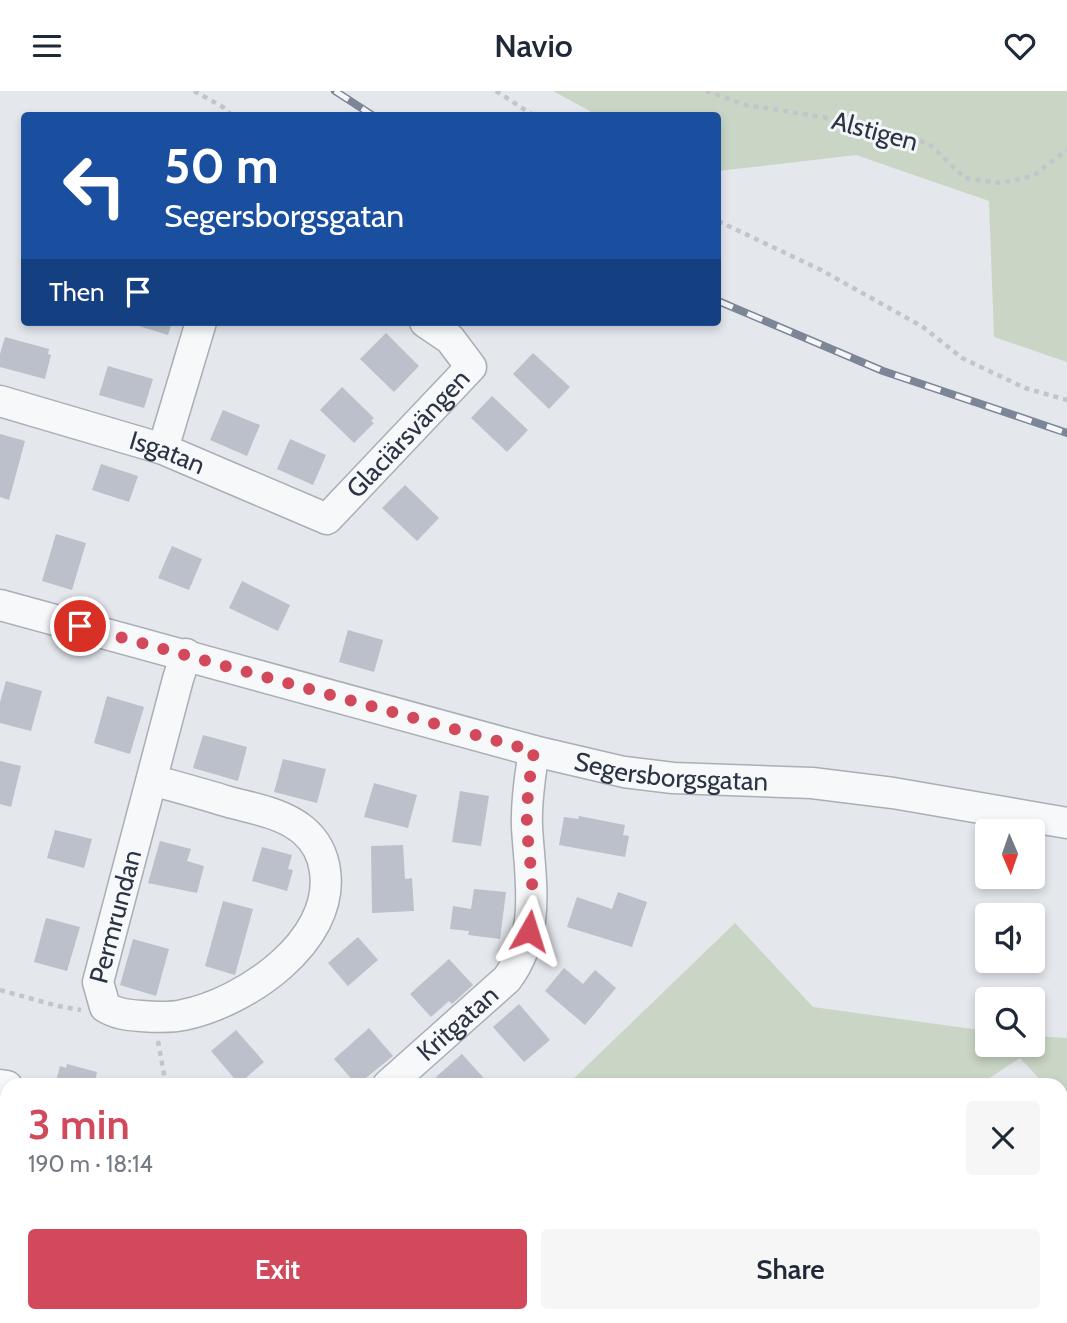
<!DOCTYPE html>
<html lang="en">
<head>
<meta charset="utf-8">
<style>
  :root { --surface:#fff; --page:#f6f6f7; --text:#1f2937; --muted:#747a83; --accent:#d1495b }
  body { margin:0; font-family:Cabin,sans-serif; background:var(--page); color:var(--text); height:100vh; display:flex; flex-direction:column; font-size:26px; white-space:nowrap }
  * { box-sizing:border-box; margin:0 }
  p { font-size:23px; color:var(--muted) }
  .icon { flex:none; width:38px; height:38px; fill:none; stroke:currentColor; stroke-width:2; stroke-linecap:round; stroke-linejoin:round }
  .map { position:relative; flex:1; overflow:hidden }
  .panel { position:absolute; left:0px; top:987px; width:1068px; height:245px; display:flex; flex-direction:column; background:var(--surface); border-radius:21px 21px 0 0; box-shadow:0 4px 10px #0003 }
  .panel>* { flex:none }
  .banner { position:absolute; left:21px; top:21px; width:700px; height:214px; border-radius:7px; box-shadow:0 4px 10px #0003; background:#1a4fa0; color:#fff; overflow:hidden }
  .needle { width:46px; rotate:178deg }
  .fabs { position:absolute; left:975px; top:728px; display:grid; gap:14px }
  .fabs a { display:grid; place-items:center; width:70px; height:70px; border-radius:7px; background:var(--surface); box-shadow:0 4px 10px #0003; font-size:35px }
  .pin { position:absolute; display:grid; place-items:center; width:60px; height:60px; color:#fff; margin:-30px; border:4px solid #fff; border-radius:50%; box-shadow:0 2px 7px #0007 }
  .me { position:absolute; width:77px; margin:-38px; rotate:6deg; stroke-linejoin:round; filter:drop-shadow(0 0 5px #0008) }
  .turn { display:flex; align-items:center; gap:24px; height:147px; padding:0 28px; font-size:32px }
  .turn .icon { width:91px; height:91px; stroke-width:2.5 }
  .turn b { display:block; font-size:49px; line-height:60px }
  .then { display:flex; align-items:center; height:66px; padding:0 28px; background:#0003; gap:14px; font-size:26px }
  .round { display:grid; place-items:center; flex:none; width:74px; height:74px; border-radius:7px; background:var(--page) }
  .overview { display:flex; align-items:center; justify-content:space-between; height:119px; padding:0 28px }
  h1 { font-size:42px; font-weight:600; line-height:52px; color:var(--accent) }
  .button { display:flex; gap:14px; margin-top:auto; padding:14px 28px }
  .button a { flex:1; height:80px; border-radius:7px; background:var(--accent); color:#fff; font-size:28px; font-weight:600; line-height:80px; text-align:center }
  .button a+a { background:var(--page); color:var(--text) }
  header { display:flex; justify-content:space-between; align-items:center; height:91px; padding:0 28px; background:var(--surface); font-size:32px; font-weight:600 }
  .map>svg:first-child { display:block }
  .green { fill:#c9d6c5 }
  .building { fill:#bbc0ca }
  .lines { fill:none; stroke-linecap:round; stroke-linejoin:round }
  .minor-casing { stroke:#a9aeb7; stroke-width:33 }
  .path { stroke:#c2c5cb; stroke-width:4.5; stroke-dasharray:5 5; stroke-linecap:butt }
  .minor { stroke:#f7f8fa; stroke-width:30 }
  .rail-casing { stroke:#7d8696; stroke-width:8 }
  .rail { stroke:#f4f6f9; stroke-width:5; stroke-dasharray:16; stroke-linecap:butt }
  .route { stroke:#d1495b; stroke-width:12; stroke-dasharray:0 21.6 }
  .labels { text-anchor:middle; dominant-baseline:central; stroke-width:6; stroke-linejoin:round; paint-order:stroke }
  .street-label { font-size:26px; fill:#2b3445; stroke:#f4f6f9 }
</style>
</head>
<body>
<header><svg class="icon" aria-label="menu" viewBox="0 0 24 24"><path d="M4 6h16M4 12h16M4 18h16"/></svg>Navio<svg class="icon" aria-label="heart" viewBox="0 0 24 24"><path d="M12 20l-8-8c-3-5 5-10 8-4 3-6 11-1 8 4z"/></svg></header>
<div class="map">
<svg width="1067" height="1232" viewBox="0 0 1067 1232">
  <rect width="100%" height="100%" fill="#e4e7ec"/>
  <g class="green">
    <path d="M553,0H1067V271L994,246L989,110L856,64L718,80V24H597Z"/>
    <path d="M735,832L813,916L987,940V954H1032L1033,945L1067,947V1018L1061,1011L1060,994H1045L1020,967L979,994H567Z"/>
    <path d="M0,1093L7,1094V1225H964L972,1232H0Z"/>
  </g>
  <g class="building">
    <path d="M126,231H172L168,244Z"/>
    <path d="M386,242L419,275L394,301L360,268Z"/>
    <path d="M5,246L49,258L48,263L51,264L45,288L0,276V263Z"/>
    <path d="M533,262L570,296L549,318L513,283Z"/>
    <path d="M108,275L153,288L144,317L99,304Z"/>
    <path d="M342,296L374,327L371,330L374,332L354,352L320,319Z"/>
    <path d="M492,305L528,339L507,361L471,327Z"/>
    <path d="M223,319L260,334L247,365L210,349Z"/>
    <path d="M0,343L25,350L9,409L0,406Z"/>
    <path d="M290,348L326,364L313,394L277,378Z"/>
    <path d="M101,373L138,385L129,411L92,399Z"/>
    <path d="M405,394L439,427L417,450L382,417Z"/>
    <path d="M56,443L86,452L72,499L42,490Z"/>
    <path d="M172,455L202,468L189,499L158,487Z"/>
    <path d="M242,490L290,514L278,540L229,517Z"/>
    <path d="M348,539L383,549L374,581L339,571Z"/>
    <path d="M6,590L42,600L31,640L0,632V611Z"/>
    <path d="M107,605L144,616L130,663L94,652Z"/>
    <path d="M203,644L247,656L238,690L193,677Z"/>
    <path d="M283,668L326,678L317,712L274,701Z"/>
    <path d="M0,670L21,675L11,716L0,713Z"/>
    <path d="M374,692L417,704L408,737L364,726Z"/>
    <path d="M460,700L489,705L481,755L452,751Z"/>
    <path d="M579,725L625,734L623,744L629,745L625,766L559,754L564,726L578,728Z"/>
    <path d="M55,739L92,748L84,777L47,767Z"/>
    <path d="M160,750L191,758L187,770L204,775L197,802L148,792Z"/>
    <path d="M403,754L405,788L412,787L414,820L372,822L371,755Z"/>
    <path d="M262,756L292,764L288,778L293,779L287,800L252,790Z"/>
    <path d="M474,798L506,801L500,848L468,844L469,840L450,838L453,815L471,818Z"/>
    <path d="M618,801L647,811L632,856L567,836L577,806L612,818Z"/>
    <path d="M223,810L253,818L235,884L205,875Z"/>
    <path d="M46,827L80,836L67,880L34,871Z"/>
    <path d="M358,846L378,869L348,895L328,872Z"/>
    <path d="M133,848L169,858L156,905L120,894Z"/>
    <path d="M449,868L473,894L452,913L449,910L431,926L410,903Z"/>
    <path d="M564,877L583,893L595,879L616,897L585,934L545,900Z"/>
    <path d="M519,913L550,949L524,971L493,936Z"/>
    <path d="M369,937L393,965L357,994L334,968Z"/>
    <path d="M236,939L264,971L239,993L211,960Z"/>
    <path d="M462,963L490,994H443L436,986Z"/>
    <path d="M67,973L97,981L94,994H55L60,975L66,977Z"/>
    <path d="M0,1026L7,1028V1058L3,1065L0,1064Z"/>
  </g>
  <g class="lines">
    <defs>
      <g id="minor">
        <path id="s1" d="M0,310L163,358L327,428L471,276L450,248L425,231"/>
        <path d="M163,358L201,231"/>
        <path id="s2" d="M0,514L534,660L624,681L673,687L812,692L893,702L1067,732"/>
        <path id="s3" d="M152,689C177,696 203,703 229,711C255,718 282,722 303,739C316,750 323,764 325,780C335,851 244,912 183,924C170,927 154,926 141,925C127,924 117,923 105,916L98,891L178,588L186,563"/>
        <path d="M0,994L7,995"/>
        <path id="s4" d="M388,994L507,888C542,841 530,789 527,736C526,711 530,684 534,660"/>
      </g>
    </defs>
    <use href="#minor" class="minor-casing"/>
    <g class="path">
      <path d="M194,0L223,16L231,24"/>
      <path d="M496,0L533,24"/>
      <path d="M706,0L746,14L823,26L928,52L965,87L1000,92L1033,85L1067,59"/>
      <path d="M718,130L821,179L923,236L962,267L1025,297L1067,309"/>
      <path d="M0,899L58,915L81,919"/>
      <path d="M158,950L166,994"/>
      <path d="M179,1232L181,1225"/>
    </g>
    <use href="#minor" class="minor"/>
    <defs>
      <g id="rail">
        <path d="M335,0L372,24"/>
        <path d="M718,210L883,280L1067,342"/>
      </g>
    </defs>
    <use href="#rail" class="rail-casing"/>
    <use href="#rail" class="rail"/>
  </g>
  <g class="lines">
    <path class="route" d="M80,535L534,660C530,684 526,711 527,736C529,771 537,805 529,840"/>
  </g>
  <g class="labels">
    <g class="street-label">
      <text transform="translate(875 40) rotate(15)">Alstigen</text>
      <text stroke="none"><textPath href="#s1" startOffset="466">Glaciärsvängen</textPath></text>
      <text stroke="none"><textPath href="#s1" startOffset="175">Isgatan</textPath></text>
      <text stroke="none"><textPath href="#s2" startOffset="693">Segersborgsgatan</textPath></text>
      <text stroke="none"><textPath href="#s3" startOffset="600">Permrundan</textPath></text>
      <text stroke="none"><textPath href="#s4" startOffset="93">Kritgatan</textPath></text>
    </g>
  </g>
</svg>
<div class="fabs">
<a><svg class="needle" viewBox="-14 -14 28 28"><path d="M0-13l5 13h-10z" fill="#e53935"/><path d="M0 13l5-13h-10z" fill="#747a83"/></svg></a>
<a><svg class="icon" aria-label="sound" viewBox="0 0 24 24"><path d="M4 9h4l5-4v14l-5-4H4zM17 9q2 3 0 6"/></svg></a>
<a><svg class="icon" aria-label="search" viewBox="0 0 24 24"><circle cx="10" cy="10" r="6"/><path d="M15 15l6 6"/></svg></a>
</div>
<div class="pin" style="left:80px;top:535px;background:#d93025"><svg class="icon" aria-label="arrive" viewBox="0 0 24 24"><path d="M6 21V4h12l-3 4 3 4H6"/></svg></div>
<svg class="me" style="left:529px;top:840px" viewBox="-20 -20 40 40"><path d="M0-17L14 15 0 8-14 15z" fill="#d1495b" stroke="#fff" stroke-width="4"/></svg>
<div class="banner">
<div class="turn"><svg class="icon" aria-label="left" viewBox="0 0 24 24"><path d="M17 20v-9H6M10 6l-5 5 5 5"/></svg><div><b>50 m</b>Segersborgsgatan</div></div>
<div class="then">Then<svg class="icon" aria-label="arrive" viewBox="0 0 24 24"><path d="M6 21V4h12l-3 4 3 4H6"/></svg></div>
</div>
<section class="panel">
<div class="overview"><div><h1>3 min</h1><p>190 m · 18:14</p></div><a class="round"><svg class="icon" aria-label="close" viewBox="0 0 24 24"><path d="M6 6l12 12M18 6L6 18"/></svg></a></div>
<div class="button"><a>Exit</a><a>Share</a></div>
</section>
</div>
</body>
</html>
